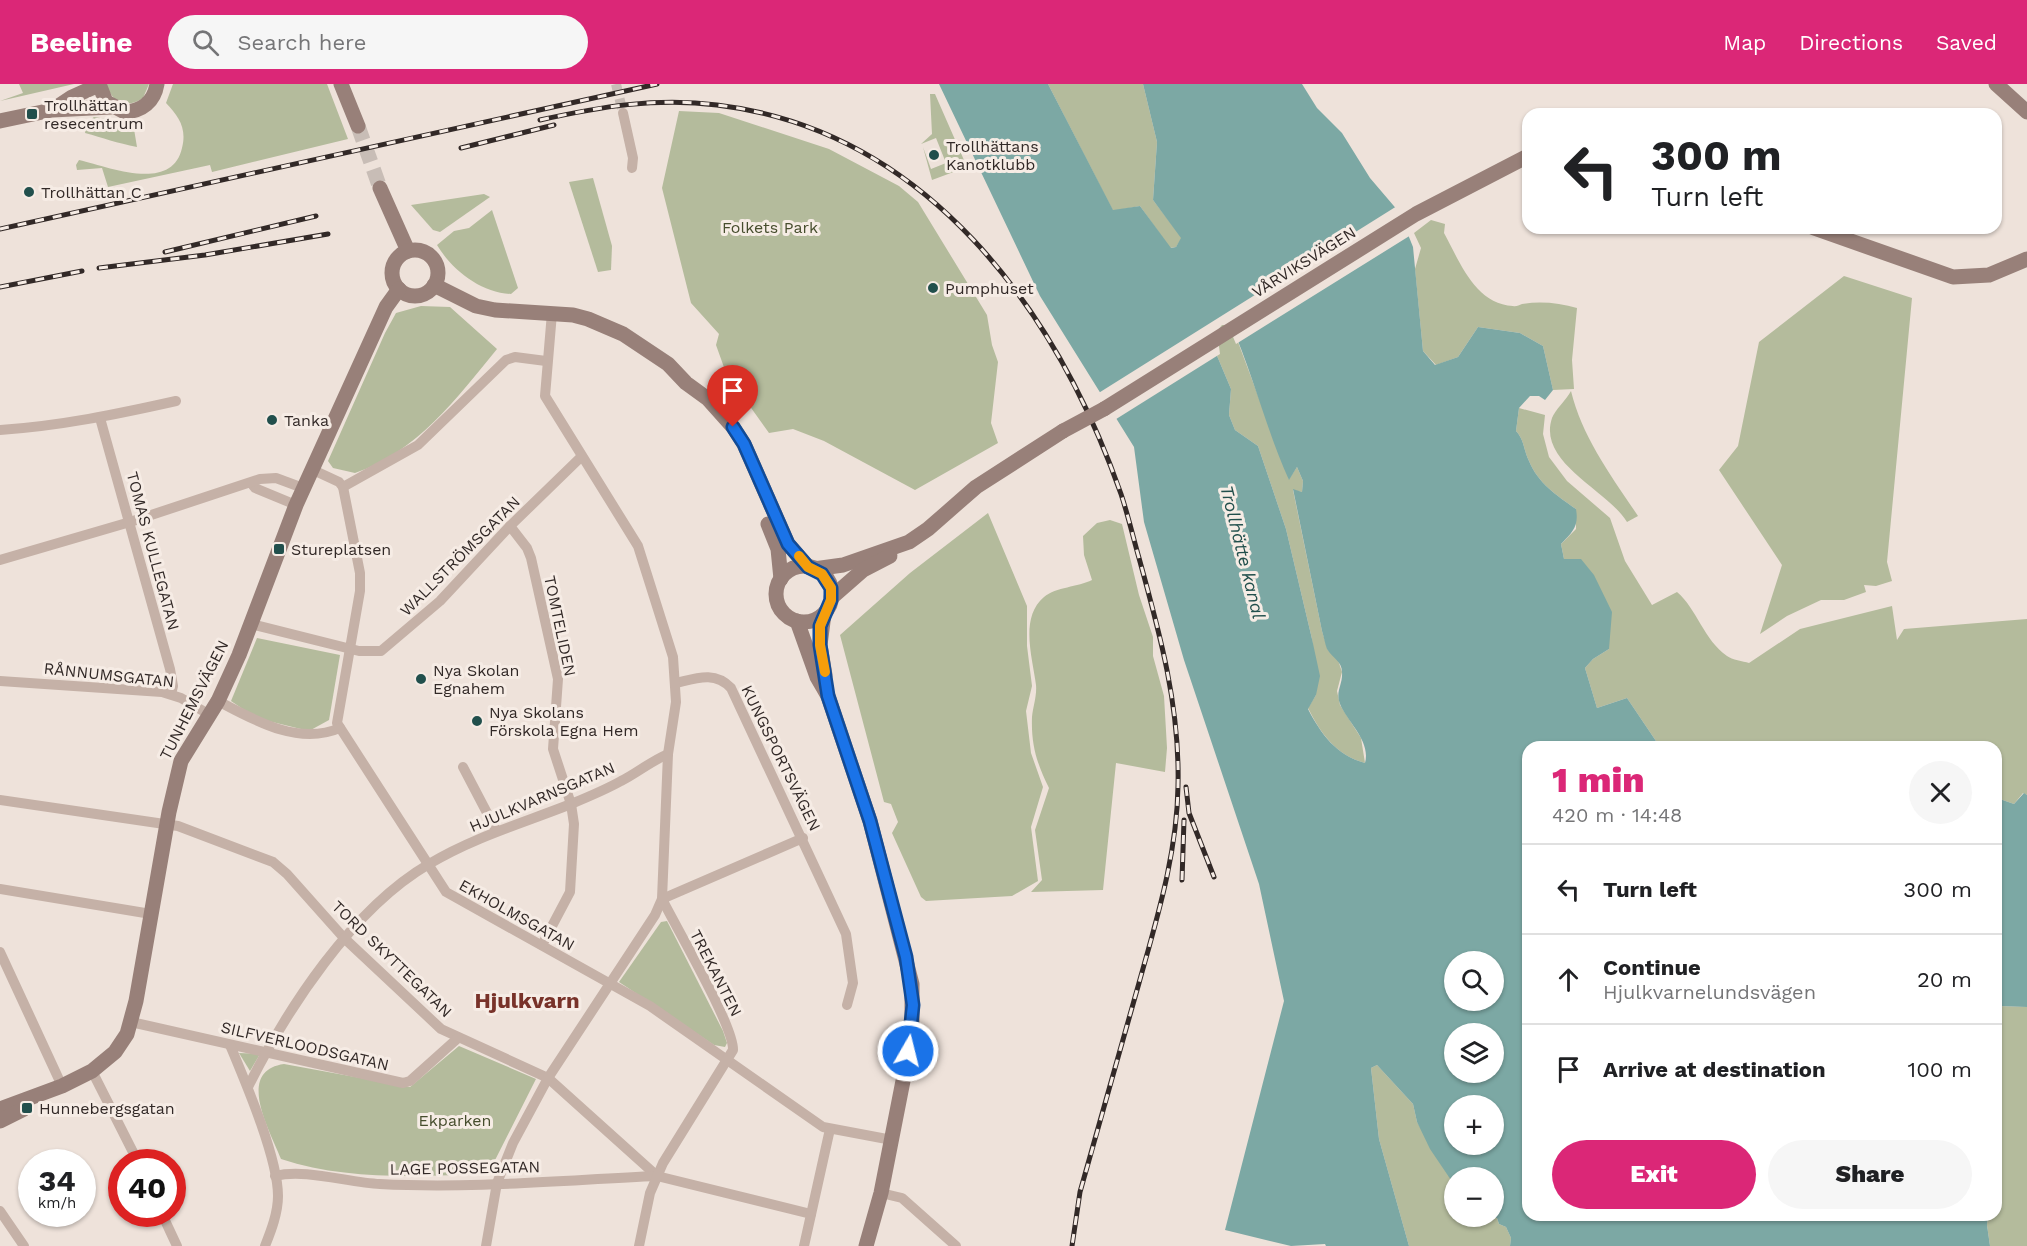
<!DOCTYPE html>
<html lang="en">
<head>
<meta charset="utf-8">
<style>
  :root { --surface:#fff; --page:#f6f6f6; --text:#202124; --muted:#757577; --line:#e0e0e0; --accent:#db2777 }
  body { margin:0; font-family:"Work Sans",sans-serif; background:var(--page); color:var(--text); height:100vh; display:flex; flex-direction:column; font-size:22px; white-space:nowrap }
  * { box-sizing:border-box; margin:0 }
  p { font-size:20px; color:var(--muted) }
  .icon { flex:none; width:33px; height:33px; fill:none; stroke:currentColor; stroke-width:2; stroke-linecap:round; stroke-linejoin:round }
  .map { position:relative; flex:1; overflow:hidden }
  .sheet { position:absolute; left:1522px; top:657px; width:480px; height:480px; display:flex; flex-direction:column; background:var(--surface); border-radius:18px; box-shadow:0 2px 4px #0004 }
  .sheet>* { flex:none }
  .top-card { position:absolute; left:1522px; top:24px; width:480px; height:126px; border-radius:18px; box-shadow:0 2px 4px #0004; background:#fff; color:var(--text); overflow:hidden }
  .buttons { position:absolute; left:1444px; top:867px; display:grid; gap:12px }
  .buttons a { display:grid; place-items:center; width:60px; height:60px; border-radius:50%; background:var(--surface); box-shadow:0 2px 4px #0004; font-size:30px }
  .speed { position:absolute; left:18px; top:1065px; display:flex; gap:12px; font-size:30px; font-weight:700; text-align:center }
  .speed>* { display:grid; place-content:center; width:78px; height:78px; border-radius:50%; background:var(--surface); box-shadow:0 2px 4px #0004; line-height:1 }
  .speed small { font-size:15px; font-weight:400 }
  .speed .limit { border:9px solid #d22; background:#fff; color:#111 }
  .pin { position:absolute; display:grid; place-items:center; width:51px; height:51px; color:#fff; margin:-62px -26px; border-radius:50% 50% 50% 0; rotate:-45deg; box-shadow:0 0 6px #0007 }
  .pin .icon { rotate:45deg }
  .me { position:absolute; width:66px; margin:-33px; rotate:8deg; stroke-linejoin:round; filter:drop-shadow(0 0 4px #0008) }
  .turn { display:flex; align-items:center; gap:21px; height:126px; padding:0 30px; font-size:27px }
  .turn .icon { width:78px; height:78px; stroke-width:2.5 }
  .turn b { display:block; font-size:42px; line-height:51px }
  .round { display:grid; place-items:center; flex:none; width:63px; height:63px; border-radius:32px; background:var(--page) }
  .headline { display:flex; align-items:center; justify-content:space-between; height:102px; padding:0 30px }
  h1 { font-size:36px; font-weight:800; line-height:45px; color:var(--accent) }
  .button { display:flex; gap:12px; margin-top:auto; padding:12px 30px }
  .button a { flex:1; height:69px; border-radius:36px; background:var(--accent); color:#fff; font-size:24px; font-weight:800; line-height:69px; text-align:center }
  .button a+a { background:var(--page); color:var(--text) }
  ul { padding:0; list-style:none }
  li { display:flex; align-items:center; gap:18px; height:90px; padding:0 30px; border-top:2px solid var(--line) }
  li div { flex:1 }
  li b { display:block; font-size:22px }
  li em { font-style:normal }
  header { display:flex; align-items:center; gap:36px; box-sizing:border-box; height:84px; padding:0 30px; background:var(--accent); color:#fff }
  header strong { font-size:28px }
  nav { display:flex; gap:33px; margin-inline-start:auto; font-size:21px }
  .search { width:420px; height:54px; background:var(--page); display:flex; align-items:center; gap:15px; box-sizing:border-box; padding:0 21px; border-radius:33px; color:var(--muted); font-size:22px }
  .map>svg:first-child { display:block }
  .green { fill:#b4bb9c }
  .water { fill:#7ca8a4; fill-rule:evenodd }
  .pier { fill:#eee2da }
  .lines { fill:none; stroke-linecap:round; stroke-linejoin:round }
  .street-tunnel { stroke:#c8bdb6; stroke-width:10; stroke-dasharray:10 5; stroke-linecap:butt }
  .secondary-tunnel { stroke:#c8bdb6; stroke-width:15; stroke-dasharray:15 8; stroke-linecap:butt }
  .street { stroke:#c5b1a7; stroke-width:10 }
  .secondary { stroke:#988079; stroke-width:15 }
  .rail-casing { stroke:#322927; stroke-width:5 }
  .rail { stroke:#f6ece5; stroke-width:3; stroke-dasharray:9; stroke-linecap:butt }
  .secondary-bridge { stroke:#988079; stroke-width:15 }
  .route-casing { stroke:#114b97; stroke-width:15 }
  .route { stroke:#1a73e8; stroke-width:10 }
  .slow { stroke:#f59e0b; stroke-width:10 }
  .poi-dot { fill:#214f4c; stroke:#f6ece5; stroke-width:2 }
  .labels { text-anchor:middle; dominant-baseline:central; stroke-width:6; stroke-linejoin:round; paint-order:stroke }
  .poi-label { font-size:16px; fill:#322927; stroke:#f6ece5; text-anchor:start }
  .park-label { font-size:16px; fill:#464d2d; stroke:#f6ece5 }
  .street-label { font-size:16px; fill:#322927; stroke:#f6ece5 }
  .water-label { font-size:18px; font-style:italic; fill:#214f4c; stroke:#f6ece5 }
  .district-label { font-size:22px; font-weight:bold; fill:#783229; stroke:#f6ece5 }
</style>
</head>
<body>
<header>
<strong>Beeline</strong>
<div class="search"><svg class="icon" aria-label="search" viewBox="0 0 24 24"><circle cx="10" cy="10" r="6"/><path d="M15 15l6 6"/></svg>Search here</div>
<nav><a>Map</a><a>Directions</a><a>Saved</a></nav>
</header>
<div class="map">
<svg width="2027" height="1162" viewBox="0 0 2027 1162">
  <rect width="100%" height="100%" fill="#eee2da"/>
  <g class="green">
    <path d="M19,0H74L0,17L23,9Z"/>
    <path d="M106,0H149L143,14C125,26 112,18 106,0Z"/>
    <path d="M173,0H327L348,55L212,88L210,81L108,103L102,84L77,86L76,81L79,76C109,83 172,109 182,64C187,44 179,33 166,19Z"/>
    <path d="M1048,0H1143L1157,58L1153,116L1182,154L1176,163L1170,164L1140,122L1113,127Z"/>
    <path d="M930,10H935L967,83L932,96L923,63L931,85L946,79L936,54L921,60L932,50Z"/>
    <path d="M679,27L719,29L829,65L899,102L918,118L987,231L992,261L998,278L991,339L998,359L915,406L824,357L793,345L769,349L749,321L735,314L716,261L719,250L691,219L662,104Z"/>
    <path d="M94,33L133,39L137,63C117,59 103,54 85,49L87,38Z"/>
    <path d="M593,94L612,162L611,186L598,188L569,98Z"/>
    <path d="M484,110L490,113L440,148L433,146L411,121Z"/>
    <path d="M492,126L518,204L511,210C481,209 452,186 437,161L454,147L469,144Z"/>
    <path d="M1431,136L1445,140L1444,149C1460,178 1475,220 1513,222C1516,223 1519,221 1522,220C1540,217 1560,219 1577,224L1572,276L1574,305L1553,306L1543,262L1520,249L1478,243L1458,273L1436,281L1423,267L1415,185L1421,164L1414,149Z"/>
    <path d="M1844,192L1912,214L1887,478L1892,497L1876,502L1864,501L1866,508L1844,516H1821L1787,532L1760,550L1782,481L1719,386L1738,362L1759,258Z"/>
    <path d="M421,222L450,223L497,265C457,314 417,368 355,389L333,384L328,377L385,249L396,229Z"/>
    <path d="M1221,238H1230L1238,258L1289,395L1297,383L1303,397L1302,408L1293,406L1322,547L1328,566L1338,576L1342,588L1337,607L1340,621L1361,654L1365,679C1336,671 1321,650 1308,624L1316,611L1312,555L1286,445L1258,362L1235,346L1229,331L1231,305L1215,267Z"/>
    <path d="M1571,307C1582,353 1612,393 1638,432L1627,438C1608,406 1537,379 1552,334C1555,326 1566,316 1571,307Z"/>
    <path d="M1519,324L1545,331L1543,350L1549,373L1567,397L1610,434L1625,477L1652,521L1677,508C1697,525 1704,556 1727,572C1732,576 1743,577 1749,579L1800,545L1892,522L1897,556L1904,545L2027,535V711L2023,709L2014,720L1997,714L1996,663H1660L1627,614L1597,624L1585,584L1593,575L1609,565L1564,475L1561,460L1576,445V425C1556,411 1538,399 1529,377C1523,365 1525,357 1516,347Z"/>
    <path d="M988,429L1027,522V562L1032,602L1026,627L1031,669L1043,703L1031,743L1038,797L1012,812L926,817L921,813L892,749L898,738L891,720L884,718L840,551L910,489Z"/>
    <path d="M1110,436L1122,440L1139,511L1153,553V572L1164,612L1167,664L1165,688L1116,679L1103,806L1031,808L1042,796L1035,746L1049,704C1037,680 1031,661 1032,633C1033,623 1037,612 1036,601C1033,575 1019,534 1044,513C1056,503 1078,503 1092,496L1084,471L1083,452L1097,439Z"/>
    <path d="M257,554L340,571L329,636L309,647L256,634L231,617Z"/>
    <path d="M667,837L723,947L727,959L725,963L714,961L619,898L661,838Z"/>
    <path d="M1997,922L2027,923V1162H1990L1987,1141L1988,1131H1996Z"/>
    <path d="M459,962L536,995L488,1090C418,1092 348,1097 281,1075C270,1047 235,987 284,980L410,1003Z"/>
    <path d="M239,969L260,970L250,987Z"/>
    <path d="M1377,981L1413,1020L1417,1038L1455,1102V1132L1497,1134L1499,1140L1506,1143L1511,1154L1510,1162H1409L1379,1055L1371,984Z"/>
  </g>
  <g class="water">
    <path d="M939,0H1048L1113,126L1140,122L1171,164L1176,163L1181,154L1153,116L1157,58L1143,0H1302L1317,24L1342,49L1370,94L1399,128L1413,163L1423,267L1435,281L1458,273L1478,243L1520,249L1543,262L1553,306L1545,316L1539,312H1530L1519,324L1516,347C1525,357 1523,365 1529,377C1538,399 1556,411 1576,425C1579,442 1573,448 1561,460L1564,475H1581L1594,491L1612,528L1609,565L1593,575L1585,584L1597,624L1627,614L1660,663H1528V1131H1988L1987,1141L1990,1162H1510L1511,1154L1506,1143L1499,1140L1497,1134L1489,1133L1494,1132V1094H1455V1102L1430,1065L1417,1038L1413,1020L1377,981L1371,984L1379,1055L1409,1162H1326L1325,1160L1291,1162L1225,1146L1284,917L1259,800L1184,576L1144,438L1134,363L1040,212ZM1221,238H1230C1253,290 1266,345 1289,396L1297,383L1303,397L1302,408L1293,405L1322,547C1324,553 1325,560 1327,565C1332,574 1342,577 1342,588C1343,601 1335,607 1340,620C1348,639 1371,657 1365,679C1336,671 1321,650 1308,625L1316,611L1320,592L1312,555L1286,445L1258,362L1235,346L1229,331L1231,305L1215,267ZM1455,878H1494V916H1455ZM1455,950H1494V988H1455ZM1455,1022H1494V1060H1455Z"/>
    <path d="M2024,709L2027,711V923L1997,922V714L2014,720Z"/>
  </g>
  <path class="pier" d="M1397,122L1411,151L1236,260L1228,241H1222L1217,247L1220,270L1113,337L1097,310Z"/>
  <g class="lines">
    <path class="street-tunnel" d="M616,0L623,29"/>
    <path class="secondary-tunnel" d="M358,42L380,104"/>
    <g class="street">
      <path d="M623,29L633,74L632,84"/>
      <path d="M100,334L170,585L173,602L171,610"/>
      <path d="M0,346C60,342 118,330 176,317"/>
      <path d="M311,385L339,398L343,403L360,489V507L337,639L446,808L650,922L823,1043L892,1056"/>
      <path d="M251,399L255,404L296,421"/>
      <path d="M343,403L418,361L506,276L515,273L546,277"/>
      <path d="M510,442L527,464L531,474L558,595L553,665L571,720L574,740L570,808L542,861"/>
      <path d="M0,476L130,438L260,395L276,394L303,404"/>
      <path d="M251,540L359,567H381L440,517L510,442L581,373"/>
      <path d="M0,597L162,608L181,614L210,631"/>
      <path d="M676,599C697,594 715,587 731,604L846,850L853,899L847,921"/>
      <path d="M218,617C254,636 298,662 340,644"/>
      <path d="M463,683L496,746"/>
      <path d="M0,716L178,742L273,778L287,790L344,854L441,945L548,994L657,1092L811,1130"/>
      <path d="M0,805L151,830"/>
      <path d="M0,868L62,1002"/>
      <path d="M131,938L403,999L410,997L458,954"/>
      <path d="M230,961C245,997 278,1074 278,1112C278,1129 271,1147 265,1162"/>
      <path d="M92,987L138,1078"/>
      <path d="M248,1003C287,925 352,825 429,780C474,753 523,739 571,720C588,713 605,706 621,697C637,689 651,677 668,670"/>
      <path d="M275,1092C305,1084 349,1099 380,1100C471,1105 566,1096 657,1092"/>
      <path d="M881,1109L902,1114L956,1162"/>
      <path d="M0,1127L24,1162"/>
      <path d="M162,1130L177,1162"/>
      <path d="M486,1162L497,1099L513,1059L548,994L655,831L662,815L668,670L676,618L673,573L638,462L545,312L552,229"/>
      <path d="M639,1162L650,1109L663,1079L733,966C734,942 676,843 662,815L803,754"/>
      <path d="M804,1162L830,1045"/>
    </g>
    <g class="secondary">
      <path d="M99,0L106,18L125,28C142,27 154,18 157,0"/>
      <path d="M341,0L358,42"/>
      <path d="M1996,0L2027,28"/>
      <path d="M54,25L72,13L99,1"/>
      <path d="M0,37L52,26L111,23"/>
      <path d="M380,104L408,167"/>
      <path d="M1814,144L1953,193L1989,191L2027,175"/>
      <circle cx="415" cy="189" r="23"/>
      <path d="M434,201L476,222L495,226L573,231L588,235L623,250L668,280L686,299L708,315L733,343L744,360L788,460L808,483"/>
      <path d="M1104,325L1416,130L1528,72"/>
      <path d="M768,440L778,465L781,495"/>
      <circle cx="804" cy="510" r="28"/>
      <path d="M814,485L843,481L909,458L928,445L976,403L1063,347"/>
      <path d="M831,514L863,486L890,472"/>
      <path d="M824,530L820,561L825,591"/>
      <path d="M797,537L817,593L828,612L870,737L912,900V951L881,1109L866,1162"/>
      <path d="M0,1025L62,1002L92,987L115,968L127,950L136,917L169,728L181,677L218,617L239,571L296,421L386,223L399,205"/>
      <path d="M0,1037L24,1025"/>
    </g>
    <defs>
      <g id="rail">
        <path d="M540,36C599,23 656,13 717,21C926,46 1056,225 1121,410C1128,431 1133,453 1139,474C1160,550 1180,623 1178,702C1177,770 1157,834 1139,899C1119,969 1100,1039 1080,1108L1072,1162"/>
        <path d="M461,64L554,41"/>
        <path d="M0,145L657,0"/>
        <path d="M165,168L316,132"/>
        <path d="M99,184L205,171L328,150"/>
        <path d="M0,203L82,187"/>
        <path d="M1186,703L1189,729L1214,793"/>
        <path d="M1182,796L1184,736"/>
      </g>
    </defs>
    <use href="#rail" class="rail-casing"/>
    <use href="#rail" class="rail"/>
    <path class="secondary-bridge" d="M1063,347L1104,325"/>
  </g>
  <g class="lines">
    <defs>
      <path id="route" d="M733,343L744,360L788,460L808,483L822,490L831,504V516L820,542V561L828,612L870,737L906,873L913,921L908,967"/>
    </defs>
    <use href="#route" class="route-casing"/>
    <use href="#route" class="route"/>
    <path class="slow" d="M799,472L808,483L822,490L831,504V516L820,542V561L825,588"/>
  </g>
  <g class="poi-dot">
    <rect x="26" y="24" width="12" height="12" rx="3"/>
    <circle cx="934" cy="71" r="6"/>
    <circle cx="29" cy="108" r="6"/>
    <circle cx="933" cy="204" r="6"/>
    <circle cx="272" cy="336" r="6"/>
    <rect x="273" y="459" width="12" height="12" rx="3"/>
    <circle cx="421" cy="595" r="6"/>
    <circle cx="477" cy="637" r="6"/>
    <rect x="21" y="1018" width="12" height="12" rx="3"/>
  </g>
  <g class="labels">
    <g class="poi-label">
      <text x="44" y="21">Trollhättan<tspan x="44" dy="18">resecentrum</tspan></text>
      <text x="946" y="62">Trollhättans<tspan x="946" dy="18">Kanotklubb</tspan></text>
      <text x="41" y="108">Trollhättan C</text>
      <text x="945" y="204">Pumphuset</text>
      <text x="284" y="336">Tanka</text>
      <text x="291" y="465">Stureplatsen</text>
      <text x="433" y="586">Nya Skolan<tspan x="433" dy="18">Egnahem</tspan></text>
      <text x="489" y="628">Nya Skolans<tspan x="489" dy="18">Förskola Egna Hem</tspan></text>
      <text x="39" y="1024">Hunnebergsgatan</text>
    </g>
    <g class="park-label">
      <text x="770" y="143">Folkets Park</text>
      <text x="455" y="1036">Ekparken</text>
    </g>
    <g class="street-label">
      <text transform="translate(1304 178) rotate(-32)">VÅRVIKSVÄGEN</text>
      <text transform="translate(153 467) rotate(75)">TOMAS KULLEGATAN</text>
      <text transform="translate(460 472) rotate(-45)">WALLSTRÖMSGATAN</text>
      <text transform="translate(560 542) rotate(78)">TOMTELIDEN</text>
      <text transform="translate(109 591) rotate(6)">RÅNNUMSGATAN</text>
      <text transform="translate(194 616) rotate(-63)">TUNHEMSVÄGEN</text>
      <text transform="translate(781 674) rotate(64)">KUNGSPORTSVÄGEN</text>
      <text transform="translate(542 713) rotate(-23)">HJULKVARNSGATAN</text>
      <text transform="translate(517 831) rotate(29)">EKHOLMSGATAN</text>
      <text transform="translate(392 875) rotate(44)">TORD SKYTTEGATAN</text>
      <text transform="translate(716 889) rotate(63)">TREKANTEN</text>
      <text transform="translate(305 962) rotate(13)">SILFVERLOODSGATAN</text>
      <text transform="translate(465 1084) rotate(-1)">LAGE POSSEGATAN</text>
    </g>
    <g class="water-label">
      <text transform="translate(1243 468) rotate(76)">Trollhätte kanal</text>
    </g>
    <g class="district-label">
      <text x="527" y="916">Hjulkvarn</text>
    </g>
  </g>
</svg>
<div class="buttons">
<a><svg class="icon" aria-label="search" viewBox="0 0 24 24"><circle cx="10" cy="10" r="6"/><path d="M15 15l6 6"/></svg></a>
<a><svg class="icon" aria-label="layers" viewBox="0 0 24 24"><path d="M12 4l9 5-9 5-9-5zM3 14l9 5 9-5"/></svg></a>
<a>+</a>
<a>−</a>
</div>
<div class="speed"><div>34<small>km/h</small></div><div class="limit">40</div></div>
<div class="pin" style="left:733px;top:343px;background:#d93025"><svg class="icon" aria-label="arrive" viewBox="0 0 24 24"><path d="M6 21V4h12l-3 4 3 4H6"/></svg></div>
<svg class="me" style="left:908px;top:967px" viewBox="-20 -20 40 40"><circle r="17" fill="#1a73e8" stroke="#fff" stroke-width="3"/><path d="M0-11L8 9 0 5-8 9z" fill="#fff"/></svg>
<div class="top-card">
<div class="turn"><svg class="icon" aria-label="left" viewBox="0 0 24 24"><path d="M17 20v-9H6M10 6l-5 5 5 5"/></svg><div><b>300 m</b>Turn left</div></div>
</div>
<section class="sheet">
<div class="headline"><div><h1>1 min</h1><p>420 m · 14:48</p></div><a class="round"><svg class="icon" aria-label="close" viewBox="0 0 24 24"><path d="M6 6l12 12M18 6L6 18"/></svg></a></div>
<ul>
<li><svg class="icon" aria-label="left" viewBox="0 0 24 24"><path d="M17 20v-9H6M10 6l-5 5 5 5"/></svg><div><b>Turn left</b></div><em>300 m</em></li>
<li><svg class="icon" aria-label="ahead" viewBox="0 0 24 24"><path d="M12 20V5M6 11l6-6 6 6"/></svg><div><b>Continue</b><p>Hjulkvarnelundsvägen</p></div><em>20 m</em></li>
<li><svg class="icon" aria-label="arrive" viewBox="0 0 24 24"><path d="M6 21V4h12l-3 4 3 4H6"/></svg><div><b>Arrive at destination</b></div><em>100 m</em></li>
</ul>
<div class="button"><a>Exit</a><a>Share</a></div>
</section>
</div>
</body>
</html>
